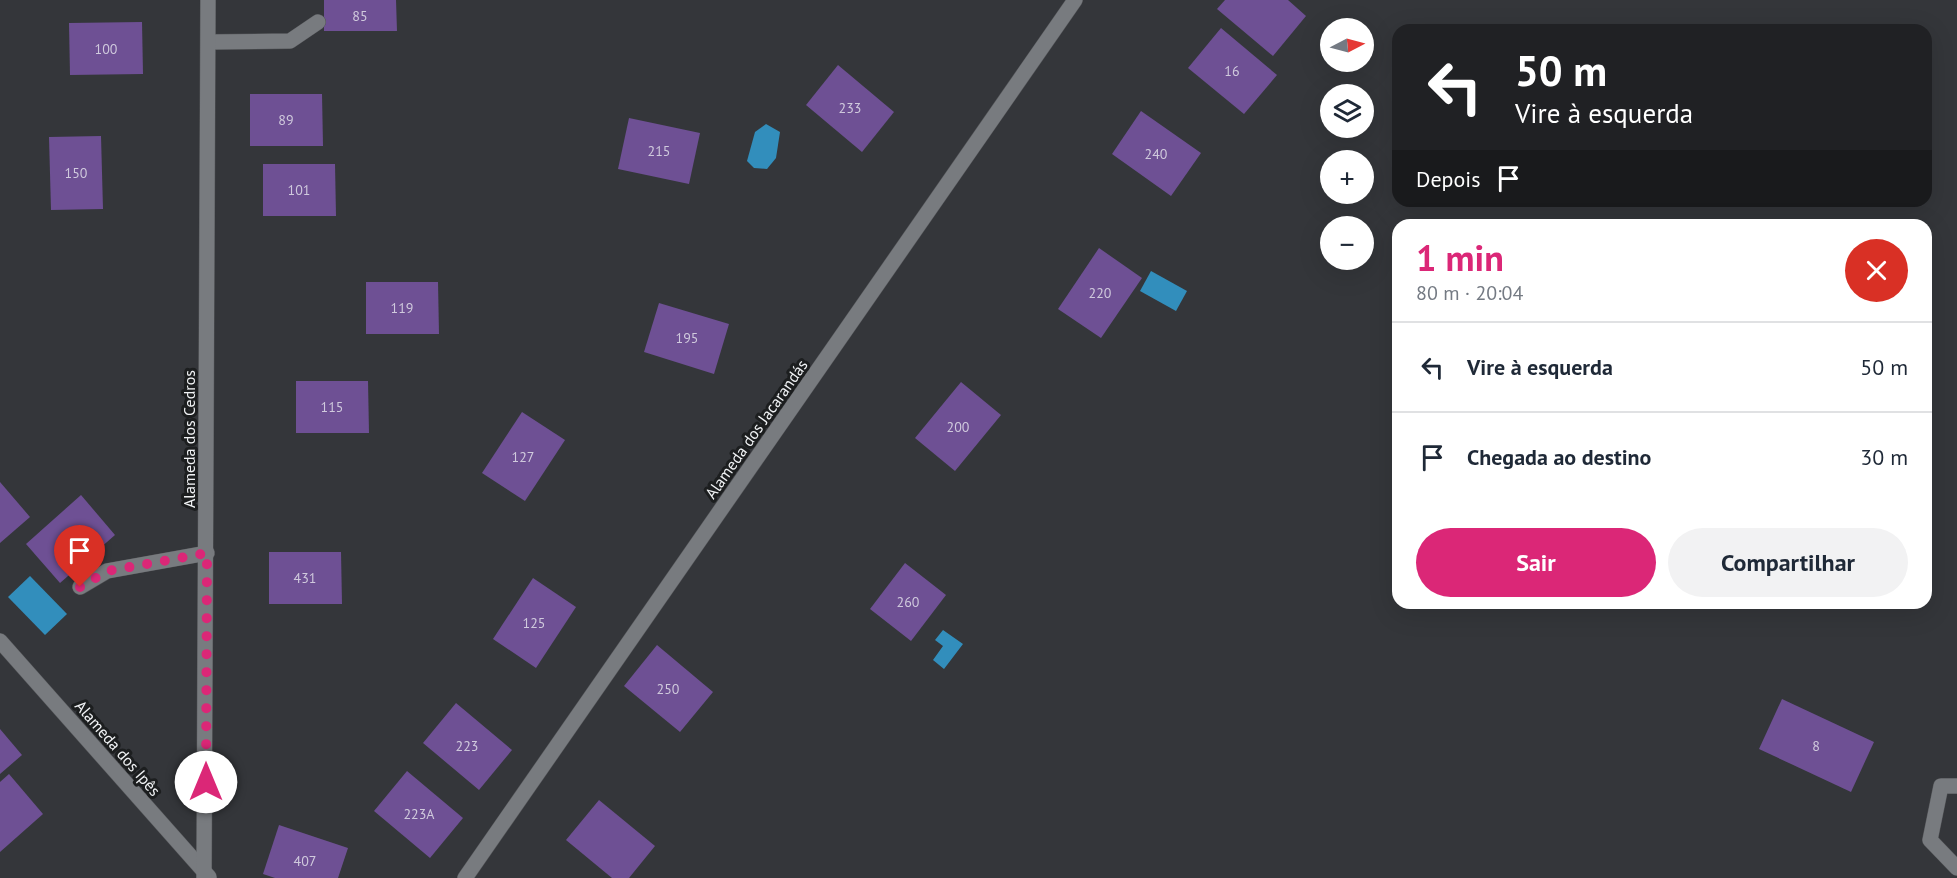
<!DOCTYPE html>
<html lang="pt">
<head>
<meta charset="utf-8">
<style>
  :root { --surface:#fff; --page:#f2f2f3; --text:#1f2937; --muted:#747a83; --line:#e0e1e3; --accent:#db2777 }
  body { margin:0; font-family:"PT Sans",sans-serif; background:var(--page); color:var(--text); height:100vh; display:flex; flex-direction:column; font-size:22px; white-space:nowrap }
  * { box-sizing:border-box; margin:0 }
  p { font-size:20px; color:var(--muted) }
  .icon { flex:none; width:33px; height:33px; fill:none; stroke:currentColor; stroke-width:2; stroke-linecap:round; stroke-linejoin:round }
  .map { position:relative; flex:1; overflow:hidden }
  .panel { position:absolute; left:1392px; top:219px; width:540px; height:390px; display:flex; flex-direction:column; background:var(--surface); border-radius:18px; box-shadow:0 6px 24px #0002 }
  .panel>* { flex:none }
  .hud { position:absolute; left:1392px; top:24px; width:540px; height:183px; border-radius:18px; box-shadow:0 6px 24px #0002; background:#202124; color:#fff; overflow:hidden }
  .needle { width:39px; rotate:84deg }
  .buttons { position:absolute; left:1320px; top:18px; display:grid; gap:12px }
  .buttons a { display:grid; place-items:center; width:54px; height:54px; border-radius:50%; background:var(--surface); box-shadow:0 6px 24px #0002; font-size:30px }
  .pin { position:absolute; display:grid; place-items:center; width:51px; height:51px; color:#fff; margin:-62px -26px; border-radius:50% 50% 50% 0; rotate:-45deg; box-shadow:0 0 6px #0007 }
  .pin .icon { rotate:45deg }
  .me { position:absolute; width:66px; margin:-33px; rotate:0deg; stroke-linejoin:round; filter:drop-shadow(0 0 4px #0008) }
  .turn { display:flex; align-items:center; gap:21px; height:126px; padding:0 24px; font-size:27px }
  .turn .icon { width:78px; height:78px; stroke-width:2.5 }
  .turn b { display:block; font-size:42px; line-height:51px }
  .then { display:flex; align-items:center; height:57px; padding:0 24px; background:#0003; gap:12px; font-size:22px }
  .round { display:grid; place-items:center; flex:none; width:63px; height:63px; border-radius:32px; background:var(--page) }
  .summary { display:flex; align-items:center; justify-content:space-between; height:102px; padding:0 24px }
  h1 { font-size:36px; font-weight:700; line-height:45px; color:var(--accent) }
  .cta { display:flex; gap:12px; margin-top:auto; padding:12px 24px }
  .cta a { flex:1; height:69px; border-radius:36px; background:var(--accent); color:#fff; font-size:24px; font-weight:700; line-height:69px; text-align:center }
  .cta a+a { background:var(--page); color:var(--text) }
  ul { padding:0; list-style:none }
  li { display:flex; align-items:center; gap:18px; height:90px; padding:0 24px; border-top:2px solid var(--line) }
  li div { flex:1 }
  li b { display:block; font-size:22px }
  li em { font-style:normal }
  .map>svg:first-child { display:block }
  .water { fill:#328ebc }
  .building { fill:#6e5094 }
  .lines { fill:none; stroke-linecap:round; stroke-linejoin:round }
  .minor-casing { stroke:#535558; stroke-width:16 }
  .minor { stroke:#787b7f; stroke-width:15 }
  .route { stroke:#db2777; stroke-width:10; stroke-dasharray:0 18 }
  .labels { text-anchor:middle; dominant-baseline:central; stroke-width:6; stroke-linejoin:round; paint-order:stroke }
  .number-label { font-size:14px; fill:#d0cadd }
  .street-label { font-size:16px; fill:#f1f3f5; stroke:#1c1e1f }
</style>
</head>
<body>
<div class="map">
<svg width="1957" height="878" viewBox="0 0 1957 878">
  <rect width="100%" height="100%" fill="#34363a"/>
  <g class="water">
    <path d="M766,124L780,132L776,158L767,169L754,168L747,161L755,132Z"/>
    <path d="M1151,271L1187,291L1176,311L1140,291Z"/>
    <path d="M30,576L67,614L45,635L8,597Z"/>
    <path d="M943,630L963,644L944,669L933,660L943,646L935,640Z"/>
  </g>
  <g class="building">
    <path d="M324,0H396L397,31H324Z"/>
    <path d="M1225,0H1288L1306,16L1273,56L1217,9Z"/>
    <path d="M142,22L143,74L70,75L69,23Z"/>
    <path d="M1221,28L1277,75L1244,114L1188,68Z"/>
    <path d="M838,65L894,112L862,152L806,105Z"/>
    <path d="M250,94H322L323,146H250Z"/>
    <path d="M1141,111L1201,153L1171,196L1112,154Z"/>
    <path d="M629,118L700,133L689,184L618,169Z"/>
    <path d="M101,136L103,209L51,210L49,137Z"/>
    <path d="M263,164H335L336,216H263Z"/>
    <path d="M1099,248L1142,278L1101,338L1058,309Z"/>
    <path d="M366,282H438L439,334H366Z"/>
    <path d="M659,303L729,324L714,374L644,352Z"/>
    <path d="M296,381H368L369,433H296Z"/>
    <path d="M961,382L1001,415L955,471L915,438Z"/>
    <path d="M522,412L565,440L525,501L482,473Z"/>
    <path d="M0,482L30,517L0,543Z"/>
    <path d="M81,495L115,535L60,583L26,544Z"/>
    <path d="M269,552H341L342,604H269Z"/>
    <path d="M905,563L946,595L911,641L870,609Z"/>
    <path d="M533,578L576,607L536,668L493,639Z"/>
    <path d="M657,645L713,692L680,732L624,686Z"/>
    <path d="M1782,699L1874,742L1851,792L1759,749Z"/>
    <path d="M456,703L512,750L479,790L423,743Z"/>
    <path d="M0,729L22,755L0,774Z"/>
    <path d="M407,771L463,818L430,858L374,811Z"/>
    <path d="M9,774L43,814L0,852V782Z"/>
    <path d="M599,800L655,846L629,878H612L566,840Z"/>
    <path d="M279,825L348,848L338,878H275L263,874Z"/>
  </g>
  <g class="lines">
    <defs>
      <g id="minor">
        <path d="M209,42L290,41L318,22"/>
        <path d="M80,587L107,571L207,553"/>
        <path d="M0,641L209,877"/>
        <path d="M1957,786H1941L1930,840L1957,868"/>
        <path d="M204,878L208,0"/>
        <path d="M465,878L1075,0"/>
      </g>
    </defs>
    <use href="#minor" class="minor-casing"/>
    <use href="#minor" class="minor"/>
  </g>
  <g class="lines">
    <path class="route" d="M80,587L108,571L207,553L206,782"/>
  </g>
  <g class="labels">
    <g class="number-label">
      <text x="360" y="16">85</text>
      <text x="106" y="49">100</text>
      <text x="1232" y="71">16</text>
      <text x="850" y="108">233</text>
      <text x="286" y="120">89</text>
      <text x="659" y="151">215</text>
      <text x="1156" y="154">240</text>
      <text x="76" y="173">150</text>
      <text x="299" y="190">101</text>
      <text x="1100" y="293">220</text>
      <text x="402" y="308">119</text>
      <text x="687" y="338">195</text>
      <text x="332" y="407">115</text>
      <text x="958" y="427">200</text>
      <text x="523" y="457">127</text>
      <text x="305" y="578">431</text>
      <text x="908" y="602">260</text>
      <text x="534" y="623">125</text>
      <text x="668" y="689">250</text>
      <text x="467" y="746">223</text>
      <text x="1816" y="746">8</text>
      <text x="419" y="814">223A</text>
      <text x="305" y="861">407</text>
    </g>
    <g class="street-label">
      <text transform="translate(756 429) rotate(-55)">Alameda dos Jacarandás</text>
      <text transform="translate(189 439) rotate(-90)">Alameda dos Cedros</text>
      <text transform="translate(118 748) rotate(49)">Alameda dos Ipês</text>
    </g>
  </g>
</svg>
<div class="buttons">
<a><svg class="needle" viewBox="-14 -14 28 28"><path d="M0-13l5 13h-10z" fill="#e53935"/><path d="M0 13l5-13h-10z" fill="#747a83"/></svg></a>
<a><svg class="icon" aria-label="layers" viewBox="0 0 24 24"><path d="M12 4l9 5-9 5-9-5zM3 14l9 5 9-5"/></svg></a>
<a>+</a>
<a>−</a>
</div>
<div class="pin" style="left:80px;top:587px;background:#d93025"><svg class="icon" aria-label="arrive" viewBox="0 0 24 24"><path d="M6 21V4h12l-3 4 3 4H6"/></svg></div>
<svg class="me" style="left:206px;top:782px" viewBox="-20 -20 40 40"><circle r="19" fill="#fff"/><path d="M0-13L10 11 0 6-10 11z" fill="#db2777"/></svg>
<div class="hud">
<div class="turn"><svg class="icon" aria-label="left" viewBox="0 0 24 24"><path d="M17 20v-9H6M10 6l-5 5 5 5"/></svg><div><b>50 m</b>Vire à esquerda</div></div>
<div class="then">Depois<svg class="icon" aria-label="arrive" viewBox="0 0 24 24"><path d="M6 21V4h12l-3 4 3 4H6"/></svg></div>
</div>
<section class="panel">
<div class="summary"><div><h1>1 min</h1><p>80 m · 20:04</p></div><a class="round" style="background:#d93025;color:#fff"><svg class="icon" aria-label="close" viewBox="0 0 24 24"><path d="M6 6l12 12M18 6L6 18"/></svg></a></div>
<ul>
<li><svg class="icon" aria-label="left" viewBox="0 0 24 24"><path d="M17 20v-9H6M10 6l-5 5 5 5"/></svg><div><b>Vire à esquerda</b></div><em>50 m</em></li>
<li><svg class="icon" aria-label="arrive" viewBox="0 0 24 24"><path d="M6 21V4h12l-3 4 3 4H6"/></svg><div><b>Chegada ao destino</b></div><em>30 m</em></li>
</ul>
<div class="cta"><a>Sair</a><a>Compartilhar</a></div>
</section>
</div>
</body>
</html>
